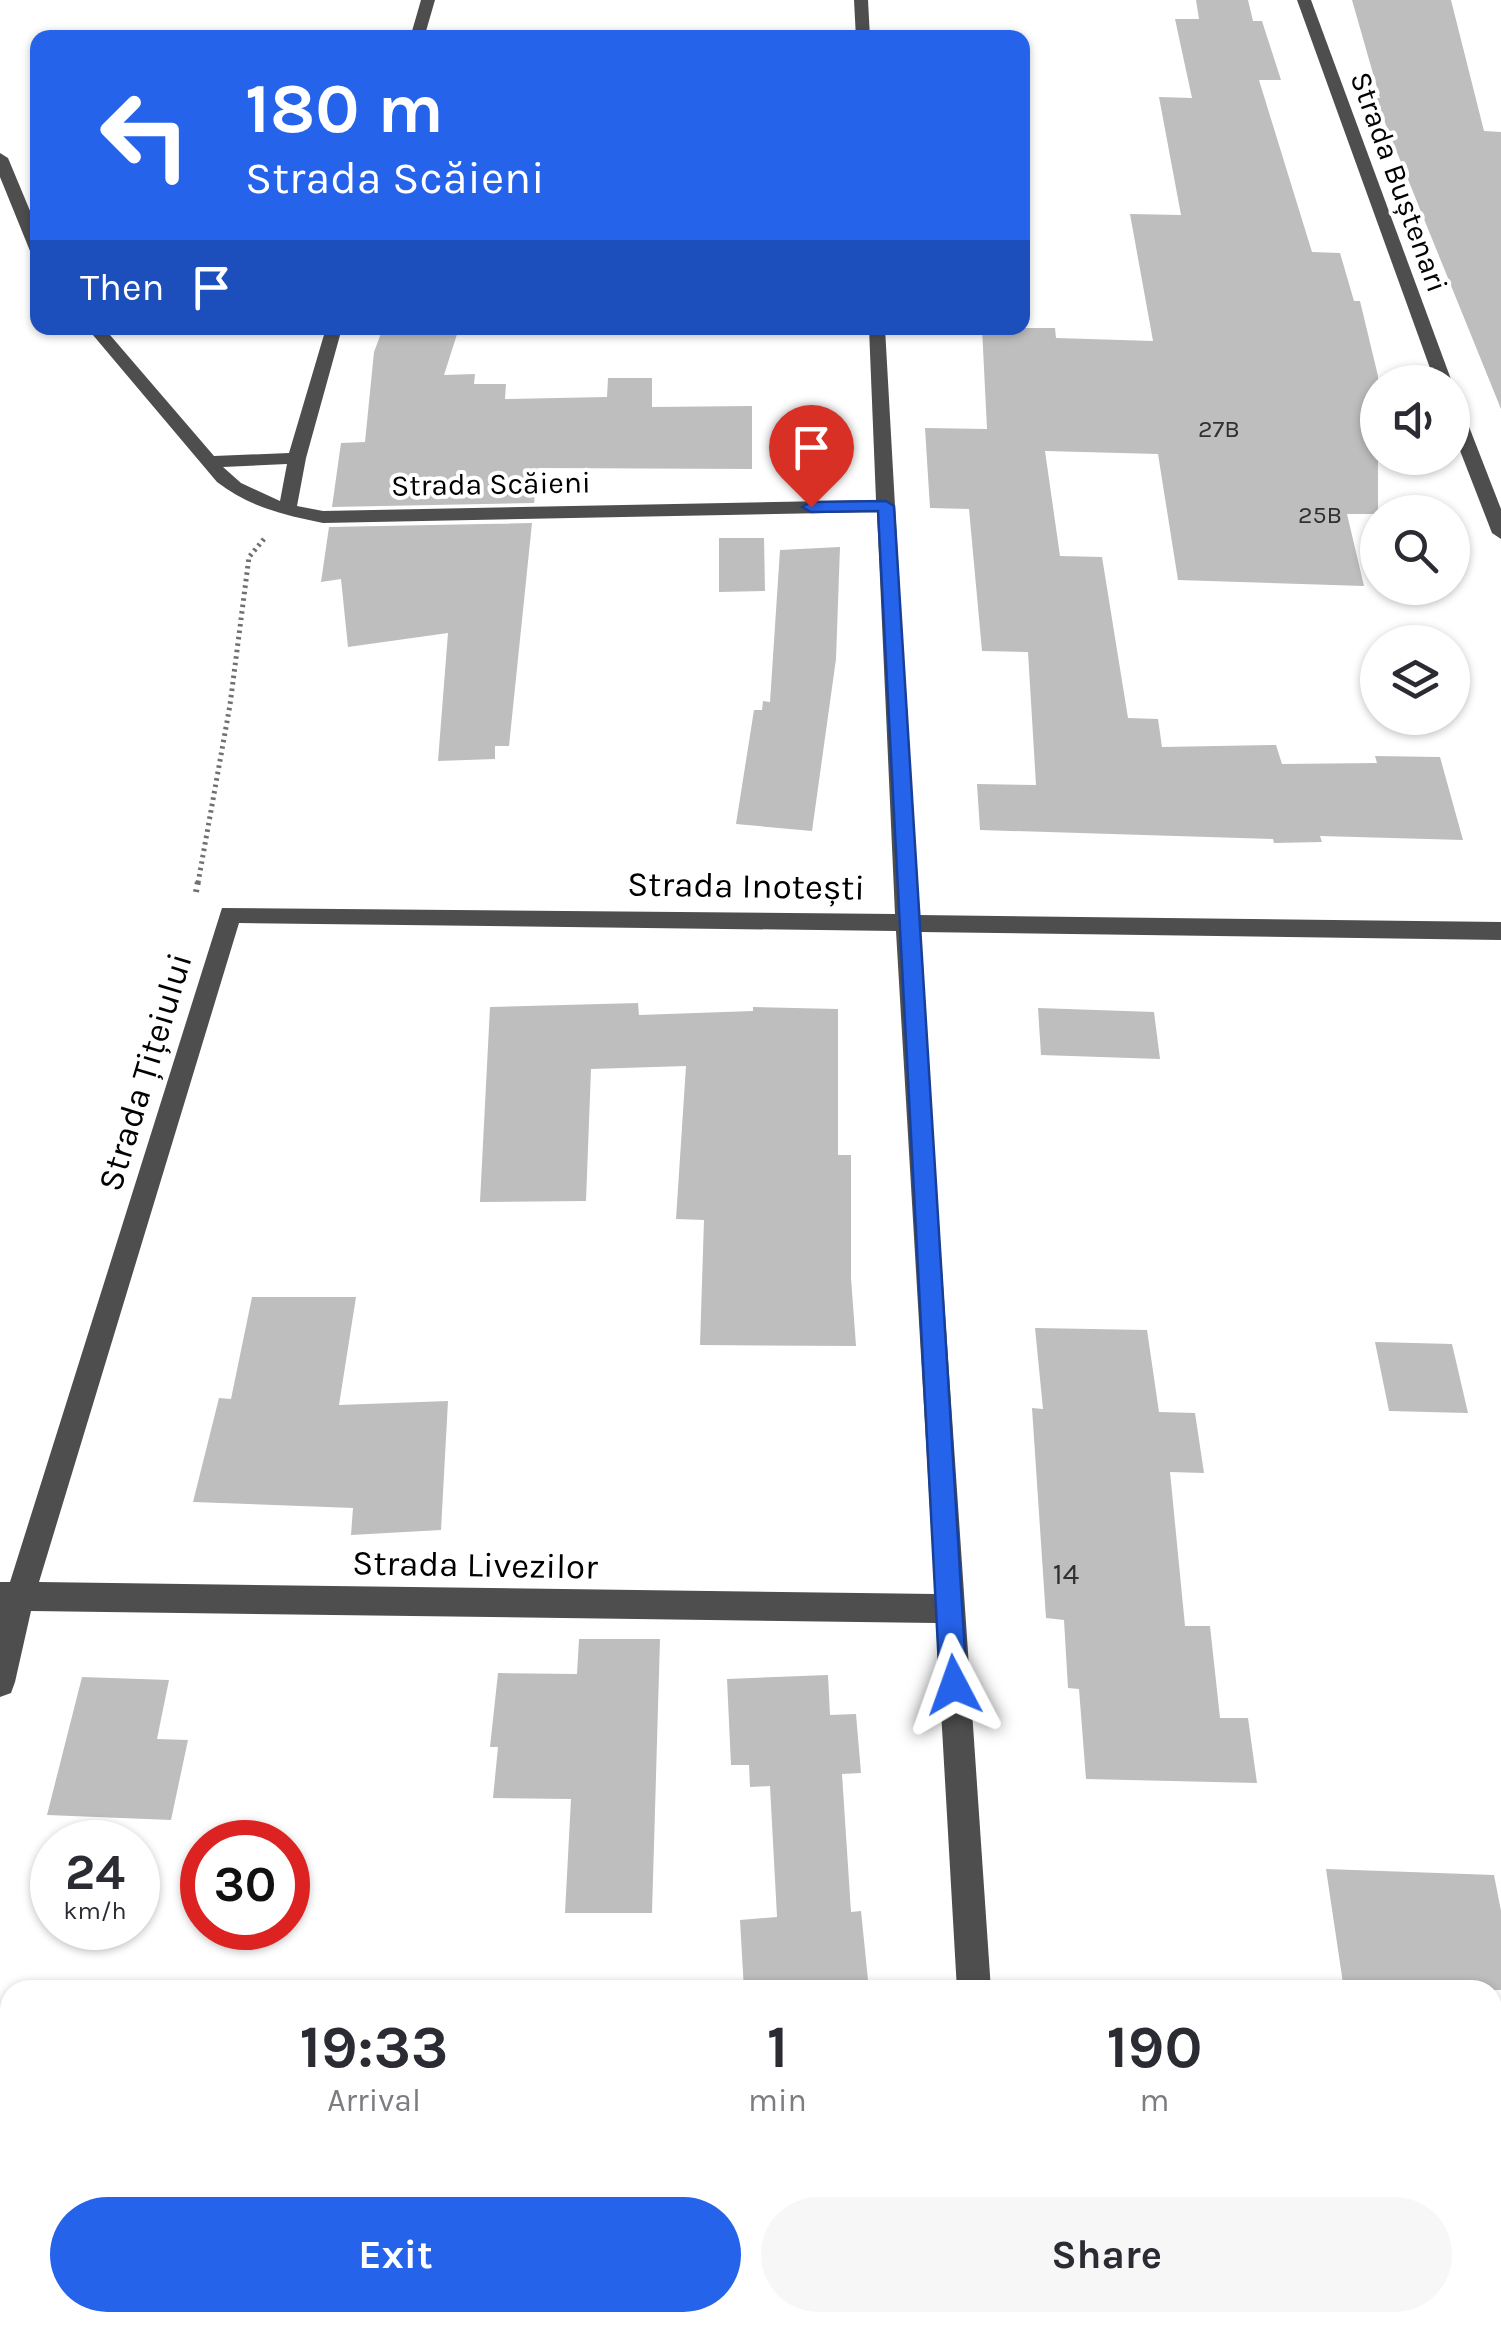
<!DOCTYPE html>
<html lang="en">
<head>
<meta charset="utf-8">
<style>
  :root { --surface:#fff; --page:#f7f7f7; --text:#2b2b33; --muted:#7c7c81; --accent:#2563eb }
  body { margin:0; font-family:Karla,sans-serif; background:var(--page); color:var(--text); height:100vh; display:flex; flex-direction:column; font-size:38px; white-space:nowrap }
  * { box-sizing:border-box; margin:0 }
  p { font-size:32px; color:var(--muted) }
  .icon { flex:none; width:55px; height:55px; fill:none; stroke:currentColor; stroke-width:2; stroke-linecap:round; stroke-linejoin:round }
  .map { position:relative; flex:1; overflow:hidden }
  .drawer { position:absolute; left:0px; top:1980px; width:1502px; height:352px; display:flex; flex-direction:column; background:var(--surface); border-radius:30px 30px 0 0; box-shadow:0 2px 8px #0004 }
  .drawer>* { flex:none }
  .hud { position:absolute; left:30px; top:30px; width:1000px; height:305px; border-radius:20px; box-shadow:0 2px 8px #0004; background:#2563eb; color:#fff; overflow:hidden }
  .tools { position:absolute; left:1360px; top:365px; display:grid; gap:20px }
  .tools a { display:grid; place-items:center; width:110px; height:110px; border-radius:50%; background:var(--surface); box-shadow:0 2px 8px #0004; font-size:50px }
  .speed { position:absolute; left:30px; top:1820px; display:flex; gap:20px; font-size:50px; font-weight:700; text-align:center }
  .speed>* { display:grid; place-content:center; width:130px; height:130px; border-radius:50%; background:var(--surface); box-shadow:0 2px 8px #0004; line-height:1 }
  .speed small { font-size:25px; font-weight:400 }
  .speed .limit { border:15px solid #d22; background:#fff; color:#111 }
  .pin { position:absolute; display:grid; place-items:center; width:85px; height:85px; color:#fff; margin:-102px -42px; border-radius:50% 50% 50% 0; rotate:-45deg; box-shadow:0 0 10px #0007 }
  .pin .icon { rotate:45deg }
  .me { position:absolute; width:110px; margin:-55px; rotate:356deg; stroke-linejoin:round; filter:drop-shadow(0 0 8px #0008) }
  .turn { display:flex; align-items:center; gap:35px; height:210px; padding:0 50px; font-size:45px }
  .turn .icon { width:130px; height:130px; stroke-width:2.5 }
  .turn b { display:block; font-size:70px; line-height:85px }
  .then { display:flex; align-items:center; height:95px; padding:0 50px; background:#0003; gap:20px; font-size:38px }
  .eta { display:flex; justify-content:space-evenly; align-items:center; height:170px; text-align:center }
  .eta b { font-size:60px; font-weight:700; line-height:70px }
  .button { display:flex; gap:20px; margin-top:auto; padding:20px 50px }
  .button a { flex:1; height:115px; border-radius:60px; background:var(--accent); color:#fff; font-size:40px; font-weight:700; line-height:115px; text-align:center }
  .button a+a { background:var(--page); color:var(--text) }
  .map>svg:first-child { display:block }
  .building { fill:#bebebe }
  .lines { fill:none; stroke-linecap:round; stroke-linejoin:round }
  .path-far1 { stroke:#707070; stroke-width:5; stroke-dasharray:2.5 4; stroke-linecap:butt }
  .path { stroke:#707070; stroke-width:6; stroke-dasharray:2.5 5; stroke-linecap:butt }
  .minor { fill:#4e4e4e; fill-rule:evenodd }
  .route { fill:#2563eb; stroke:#184099; stroke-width:2.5 }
  .labels { text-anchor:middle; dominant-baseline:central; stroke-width:8; stroke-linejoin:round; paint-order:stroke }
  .far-number-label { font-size:25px; fill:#303030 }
  .far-street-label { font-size:30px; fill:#000; stroke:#fff }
  .number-label { font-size:30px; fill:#303030 }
  .street-label { font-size:35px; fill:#000; stroke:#fff }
</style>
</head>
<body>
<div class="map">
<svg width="1501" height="2331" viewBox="0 0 1501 2331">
  <rect width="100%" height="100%" fill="#fff"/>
  <g class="building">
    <path d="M1196,0H1248L1253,21H1262L1281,80H1259L1312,252L1340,253L1354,301H1360L1378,376V514H1347L1364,586L1178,580L1158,454L1045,451L1060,556L1102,557L1128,718L1158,719L1162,747L1276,745L1282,764L1377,763L1375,756L1440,757L1463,840L1320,836L1322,842L1274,843L1273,839L980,830L977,784L1036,785L1028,652L982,651L969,509L930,508L925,428L987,429L982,328H1055L1056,338L1153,341L1130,214L1181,215L1159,97L1192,98L1175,19H1199Z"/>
    <path d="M1352,0H1451L1484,131L1501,132V409L1375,98H1380Z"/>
    <path d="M383,328H459L444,375L475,374L474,384H506L505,399L607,397L608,378H652V407L752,406V469L538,468L534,503L332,507L341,443L365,442L374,352Z"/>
    <path d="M532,523L509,746H495V759L438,761L448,633L348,647L341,579L321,582L329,527Z"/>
    <path d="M719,538H764L765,591L719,592Z"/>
    <path d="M840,547L836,659L812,831L736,824L754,710H762L763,701L770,702L780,550Z"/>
    <path d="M638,1003L639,1015L753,1011V1007L838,1009V1155H851V1278L856,1346L700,1345L704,1220L676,1219L686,1066L591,1069L586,1201L480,1202L490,1007Z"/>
    <path d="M1038,1008L1154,1012L1160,1059L1041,1055Z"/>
    <path d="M252,1297H356L339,1405L448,1401L441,1530L351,1535L353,1508L193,1502L219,1398L231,1399Z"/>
    <path d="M1035,1328L1147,1330L1159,1412L1195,1413L1204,1473L1170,1472L1185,1626H1210L1220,1718H1248L1257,1783L1086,1779L1079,1689L1068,1688L1064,1620L1046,1618L1032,1408L1043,1409Z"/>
    <path d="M1375,1342L1452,1344L1468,1413L1389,1411Z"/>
    <path d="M579,1639H660L652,1913H565L571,1799L493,1798L498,1747H490L498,1673L577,1674Z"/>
    <path d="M828,1675L830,1715L856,1714L861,1773L842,1774L851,1912L861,1911L869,1990H744L740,1920L777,1917L770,1786L750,1787L749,1765H731L727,1679Z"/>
    <path d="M82,1677L169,1680L157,1739L188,1740L171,1820L47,1815Z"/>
    <path d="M1326,1869L1494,1875L1501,1911V1990H1344Z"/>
  </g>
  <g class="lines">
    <path class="path-far1" d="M198,883L230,705L249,557L264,539"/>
    <path class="path" d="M196,892L198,881"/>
    <g class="minor">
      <path d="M421,0H435L424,38H410Z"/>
      <path d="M854,0H868L870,38H856Z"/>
      <path d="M1297,0H1311L1452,382H1435Z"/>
      <path d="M0,153L8,158L38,230V256L30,251L0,177Z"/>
      <path d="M87,328H104L214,456L289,453L326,328H342L306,458L297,506L323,511L876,500L869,328H885L918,915L1501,922V940L919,932L991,1990H957L936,1623L31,1611L15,1682L11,1693L0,1697V1582H10L222,908L895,914L877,512L323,523C284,515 249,507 217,482ZM287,464L280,501L241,483L223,467ZM239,923L896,931L935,1594L39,1582Z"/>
      <path d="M1452,401L1461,406L1501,509V539L1492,533L1452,430Z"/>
      <rect x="979" y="2322" width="36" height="9"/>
    </g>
  </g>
  <path class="route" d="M886,501L894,506L967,1685L963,1695L954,1699L944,1695L940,1685L878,511L811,512L802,507L811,502Z"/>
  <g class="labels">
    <g class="far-number-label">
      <text x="1219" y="428">27B</text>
      <text x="1320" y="514">25B</text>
    </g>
    <g class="far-street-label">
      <text transform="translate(1399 182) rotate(70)">Strada Buștenari</text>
      <text transform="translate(491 484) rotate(-1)">Strada Scăieni</text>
    </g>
    <g class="number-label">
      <text x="1066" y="1574">14</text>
    </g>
    <g class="street-label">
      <text transform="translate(746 886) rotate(1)">Strada Inotești</text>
      <text transform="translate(145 1072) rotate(-73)">Strada Țițeiului</text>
      <text transform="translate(475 1565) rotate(1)">Strada Livezilor</text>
    </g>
  </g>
</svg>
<div class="tools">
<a><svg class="icon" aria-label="sound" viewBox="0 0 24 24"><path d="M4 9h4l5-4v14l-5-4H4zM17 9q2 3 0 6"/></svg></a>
<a><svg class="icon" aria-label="search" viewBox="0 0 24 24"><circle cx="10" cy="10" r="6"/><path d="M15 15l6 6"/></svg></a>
<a><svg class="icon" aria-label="layers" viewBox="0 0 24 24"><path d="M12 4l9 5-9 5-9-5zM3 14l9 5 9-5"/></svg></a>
</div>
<div class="speed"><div>24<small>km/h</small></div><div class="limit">30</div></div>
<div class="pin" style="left:811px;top:507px;background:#d93025"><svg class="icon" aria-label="arrive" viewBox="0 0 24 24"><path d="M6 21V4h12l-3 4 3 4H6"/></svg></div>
<svg class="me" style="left:954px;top:1685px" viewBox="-20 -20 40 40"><path d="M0-17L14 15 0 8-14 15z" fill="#2563eb" stroke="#fff" stroke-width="4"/></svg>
<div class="hud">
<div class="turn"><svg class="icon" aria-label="left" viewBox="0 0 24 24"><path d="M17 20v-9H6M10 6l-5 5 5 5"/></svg><div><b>180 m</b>Strada Scăieni</div></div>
<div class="then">Then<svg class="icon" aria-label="arrive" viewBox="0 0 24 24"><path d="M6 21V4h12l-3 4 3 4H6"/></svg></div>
</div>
<section class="drawer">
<div class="eta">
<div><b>19:33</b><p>Arrival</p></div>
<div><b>1</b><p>min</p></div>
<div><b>190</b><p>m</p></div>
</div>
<div class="button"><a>Exit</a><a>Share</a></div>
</section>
</div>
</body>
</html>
